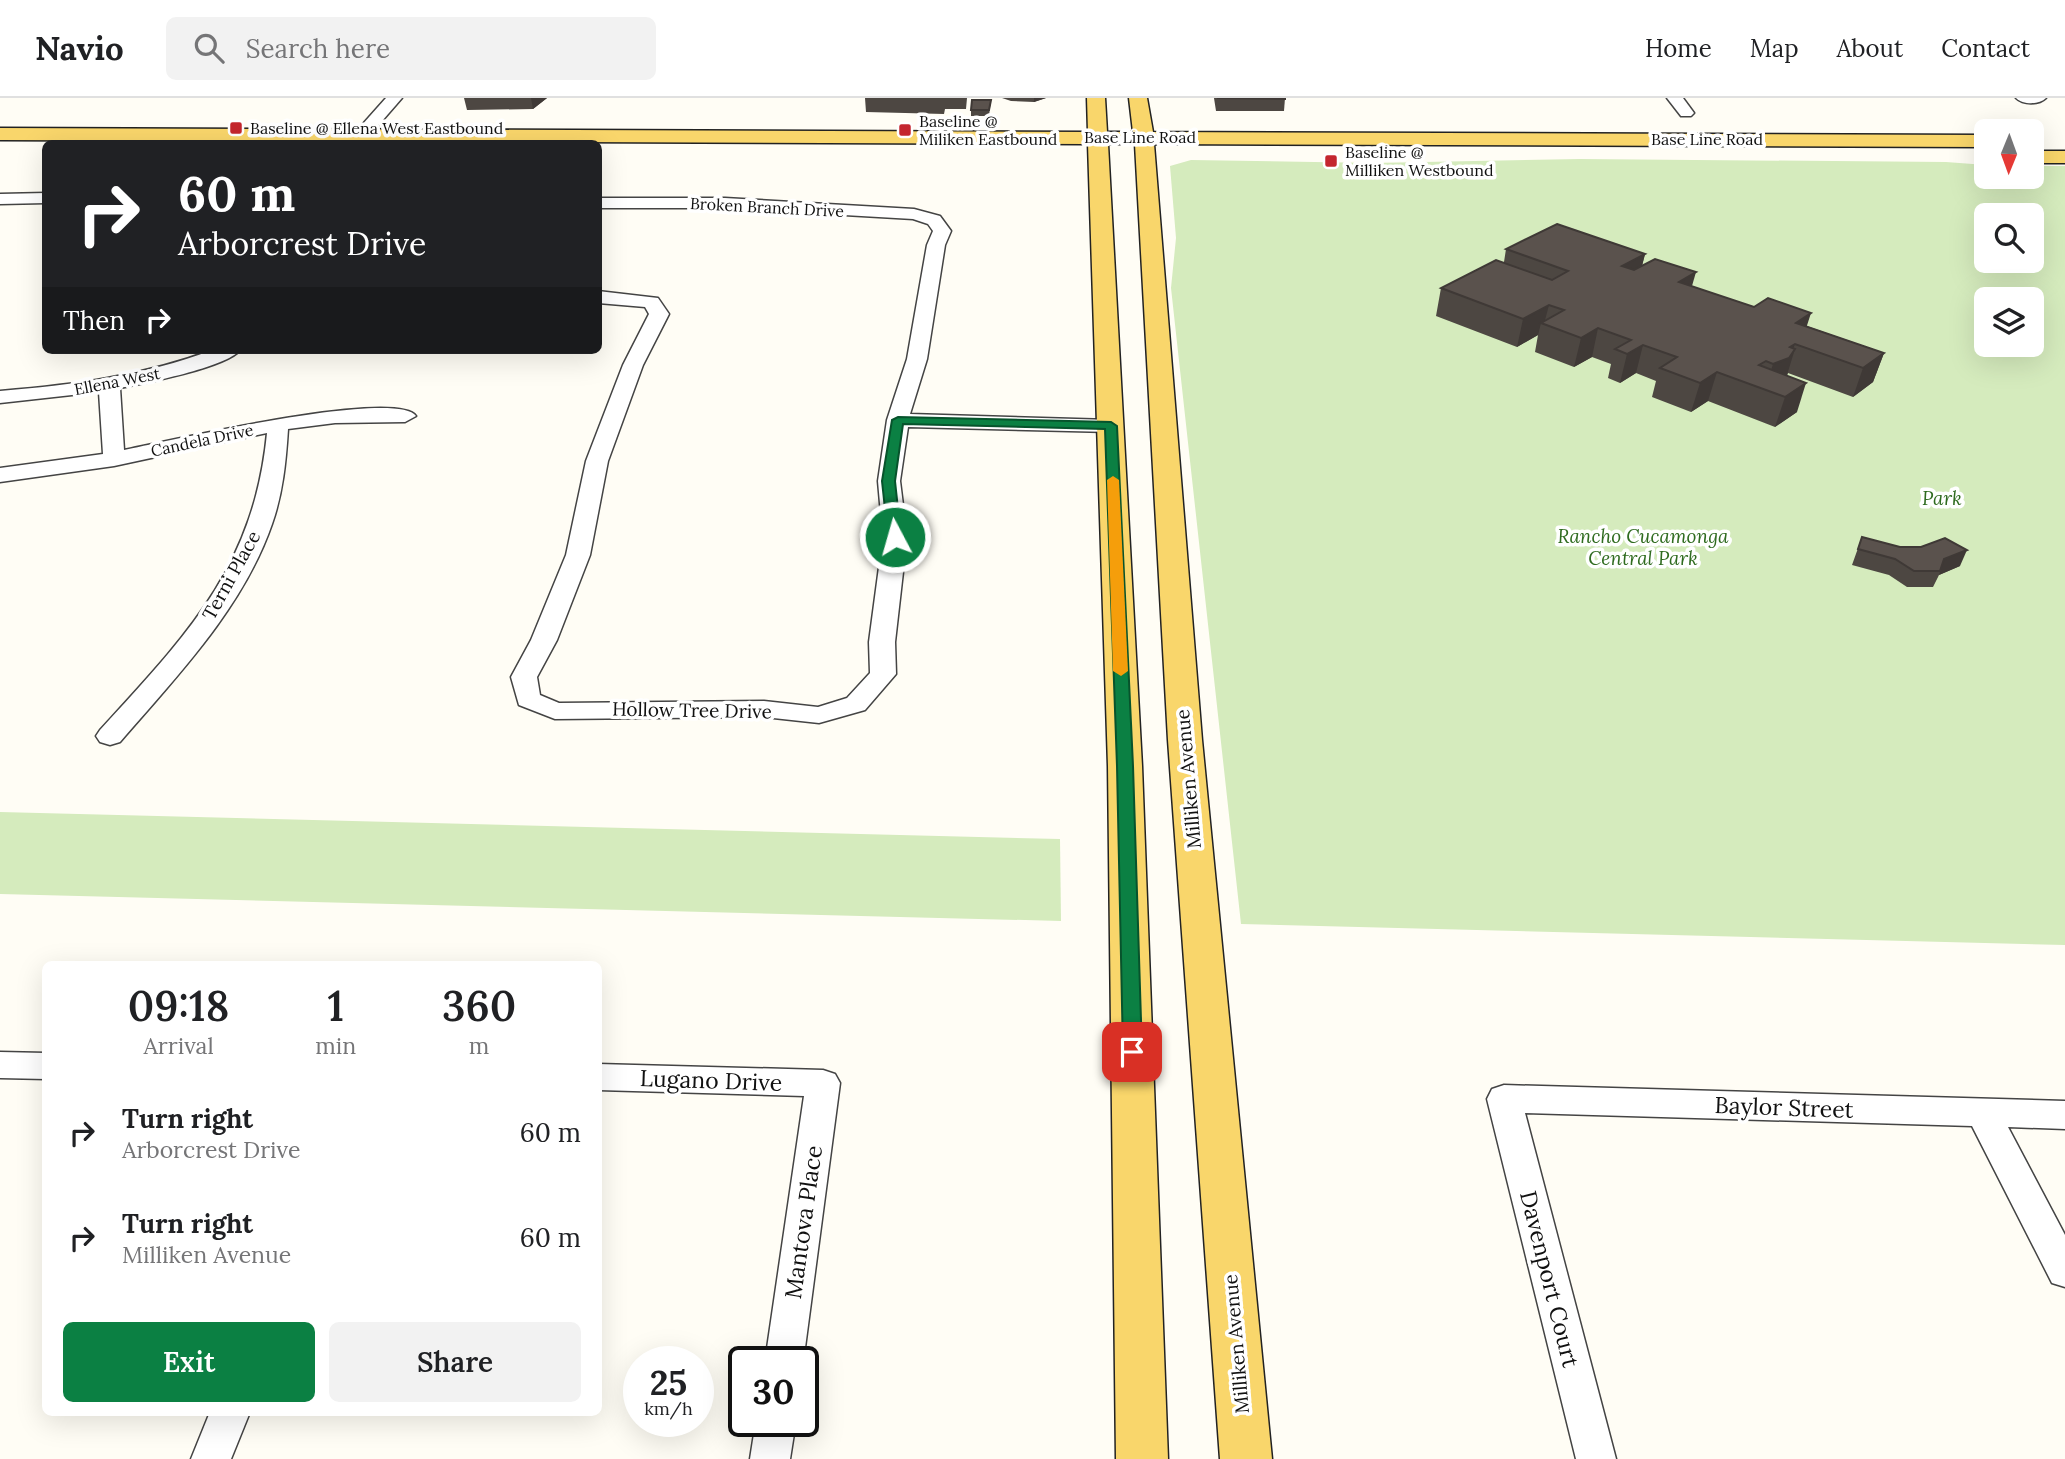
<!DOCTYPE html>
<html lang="en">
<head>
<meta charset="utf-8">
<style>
  :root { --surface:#fff; --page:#f2f2f2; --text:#202124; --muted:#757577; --line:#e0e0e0; --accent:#0b8043 }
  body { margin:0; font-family:Lora,serif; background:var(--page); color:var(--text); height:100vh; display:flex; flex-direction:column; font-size:26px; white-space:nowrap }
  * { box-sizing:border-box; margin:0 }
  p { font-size:23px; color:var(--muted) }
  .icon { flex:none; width:38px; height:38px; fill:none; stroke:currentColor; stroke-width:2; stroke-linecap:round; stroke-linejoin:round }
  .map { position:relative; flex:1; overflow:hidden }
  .drawer { position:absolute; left:42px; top:863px; width:560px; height:455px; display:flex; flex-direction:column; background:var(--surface); border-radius:10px; box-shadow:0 7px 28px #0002 }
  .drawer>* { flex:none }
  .hud { position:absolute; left:42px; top:42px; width:560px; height:214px; border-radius:10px; box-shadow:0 7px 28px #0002; background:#202124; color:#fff; overflow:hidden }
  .needle { width:46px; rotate:181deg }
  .tools { position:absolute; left:1974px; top:21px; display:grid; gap:14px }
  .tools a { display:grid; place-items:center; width:70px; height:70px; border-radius:10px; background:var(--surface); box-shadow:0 7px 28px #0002; font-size:35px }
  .speed { position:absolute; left:623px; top:1248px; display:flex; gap:14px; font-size:35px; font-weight:700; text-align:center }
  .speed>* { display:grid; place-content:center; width:91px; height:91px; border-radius:50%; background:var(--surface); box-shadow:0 7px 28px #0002; line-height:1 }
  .speed small { font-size:18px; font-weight:400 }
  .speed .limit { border:4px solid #111; border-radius:10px; background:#fff; color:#111 }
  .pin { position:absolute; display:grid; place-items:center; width:60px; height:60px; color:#fff; margin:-30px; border-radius:14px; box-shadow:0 4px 10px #0006 }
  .me { position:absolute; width:77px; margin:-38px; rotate:354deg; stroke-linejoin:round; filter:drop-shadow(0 0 5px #0008) }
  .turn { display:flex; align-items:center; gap:24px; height:147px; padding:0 21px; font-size:32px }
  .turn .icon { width:91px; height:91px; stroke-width:2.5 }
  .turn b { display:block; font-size:49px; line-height:60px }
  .then { display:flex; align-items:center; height:66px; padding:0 21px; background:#0003; gap:14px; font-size:26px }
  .eta { display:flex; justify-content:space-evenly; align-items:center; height:119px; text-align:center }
  .eta b { font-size:42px; font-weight:600; line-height:49px }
  .cta { display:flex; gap:14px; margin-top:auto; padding:14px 21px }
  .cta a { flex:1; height:80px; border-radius:10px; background:var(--accent); color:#fff; font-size:28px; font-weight:600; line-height:80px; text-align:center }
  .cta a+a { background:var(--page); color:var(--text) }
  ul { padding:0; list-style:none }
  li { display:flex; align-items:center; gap:21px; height:105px; padding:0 21px }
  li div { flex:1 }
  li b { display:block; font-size:26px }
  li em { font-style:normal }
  header { display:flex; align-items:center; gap:42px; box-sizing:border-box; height:98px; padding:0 35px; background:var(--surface); border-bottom:2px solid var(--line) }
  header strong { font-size:33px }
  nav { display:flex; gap:38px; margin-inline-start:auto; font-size:24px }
  .search { width:490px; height:63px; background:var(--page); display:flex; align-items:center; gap:18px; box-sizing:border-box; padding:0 24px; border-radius:10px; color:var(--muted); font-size:26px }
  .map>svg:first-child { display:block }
  .green { fill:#d5ebbd; fill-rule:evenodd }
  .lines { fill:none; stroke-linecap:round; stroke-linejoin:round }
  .minor-casing { stroke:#444; stroke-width:3 }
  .major-casing { stroke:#222; stroke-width:3 }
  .minor { fill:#fff; fill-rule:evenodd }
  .major { fill:#f9d66b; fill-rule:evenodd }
  .wall { fill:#4d4742 }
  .shaded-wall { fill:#3f3936 }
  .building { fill:#5a524d; stroke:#3f3936; stroke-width:2 }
  .route { fill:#0b8043; stroke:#07532c; stroke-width:2 }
  .slow { fill:#f59e0b }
  .poi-dot { fill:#c4262e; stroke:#fff; stroke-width:2.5 }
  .labels { text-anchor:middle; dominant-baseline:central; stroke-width:7; stroke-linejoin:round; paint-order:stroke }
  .far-poi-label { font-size:16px; fill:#111; stroke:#fff; text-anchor:start }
  .far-street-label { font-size:16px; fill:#111; stroke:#fff }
  .park-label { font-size:19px; font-style:italic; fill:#2f6b1f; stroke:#fff }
  .street-label { font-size:19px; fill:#111; stroke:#fff }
  .near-street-label { font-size:23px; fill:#111; stroke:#fff }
</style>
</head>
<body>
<header>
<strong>Navio</strong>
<div class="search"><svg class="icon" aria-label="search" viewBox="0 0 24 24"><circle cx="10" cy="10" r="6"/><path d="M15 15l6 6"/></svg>Search here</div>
<nav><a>Home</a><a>Map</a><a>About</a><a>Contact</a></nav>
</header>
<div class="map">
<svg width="2065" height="1361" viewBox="0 0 2065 1361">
  <rect width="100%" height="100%" fill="#fffdf5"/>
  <g class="green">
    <path d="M1580,61L1946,64L1986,67V79H2032V68H2065V847L1241,826L1171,190L1176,140L1170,68L1191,62L1373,65ZM1986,117H2032V163H1986ZM1986,201H2032V247H1986Z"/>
    <path d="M0,714L1060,741L1061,823L0,796Z"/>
  </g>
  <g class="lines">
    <defs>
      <g id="minor">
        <path d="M386,0H402L362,46H345Z"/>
        <path d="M1667,0H1683L1694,15L1691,18H1681Z"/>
        <path d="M2016,0H2046C2039,7 2023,7 2016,0Z"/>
        <path d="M46,95V105L0,106V96Z"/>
        <path d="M598,100H725L914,111L940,118L951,133L945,147L927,261L910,316L1111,322L1122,328L1111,334L908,329L900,383L907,439L895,544L896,576L865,612L819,625L764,619L555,621L519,607L511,579L531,542L566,457L586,363L623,267L649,216L645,209L598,205V193L658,200L669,216L643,267L608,363L590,457L557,542L537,579L540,597L559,605L764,603L818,609L847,600L870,575L869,544L883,439L878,383L887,322L907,261L927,147L933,133L928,126L913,121L725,110H598Z"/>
        <path d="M212,252H240C227,269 143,286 120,290L124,352C163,344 396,290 416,318L405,324L335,325L288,331C286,363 283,395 272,426C243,510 177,578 120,644L110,647L100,644L96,638L100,632C187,537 254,469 267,335L114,368L0,384V370L103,356L99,294L0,305V293C72,287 144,278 212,252Z"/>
        <path d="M0,954L46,955V981L0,980Z"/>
        <path d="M598,966L823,972L835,976L840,985L803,1265L765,1264L804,998L598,992Z"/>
        <path d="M1504,987L2065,1003V1031L2008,1029L2065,1137V1189L2052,1185L1972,1028L1525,1015L1616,1361H1576L1487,1001L1492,991Z"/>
        <path d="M210,1314H250L231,1361H191Z"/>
        <path d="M756,1323H796L790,1361H750Z"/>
      </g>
      <g id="major">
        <path d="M1087,0H1105L1107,34H1133L1129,0H1147L1153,34L1986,37V49L1154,46L1202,642L1272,1361H1220L1168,642L1135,46H1108L1142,668L1168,1361H1116L1108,668L1088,46L0,42V30L1088,34Z"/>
        <rect x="2032" y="53" width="33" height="12"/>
      </g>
    </defs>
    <use href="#minor" class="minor-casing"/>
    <use href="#major" class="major-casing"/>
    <use href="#minor" class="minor"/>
    <use href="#major" class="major"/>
  </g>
  <g class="wall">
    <path d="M464,0H547L533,11L467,12Z"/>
    <path d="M865,0H967L966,11H945L944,16L866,14Z"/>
    <path d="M1002,0H1046L1034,4L1011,3Z"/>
    <path d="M1214,0H1285L1284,13H1216Z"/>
    <path d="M991,2L989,18H971V12Z"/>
    <path d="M1506,151L1645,156L1642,168L1692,188L1884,255L1873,284L1853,299L1788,275L1787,278L1797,314L1775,329L1708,303L1691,314L1652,299L1656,283L1636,275L1620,285L1608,280L1611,266L1592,259L1574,269L1535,254L1538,237L1517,249L1436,218L1441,190L1504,164Z"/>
    <path d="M1862,439L1960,468L1939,477L1933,489H1907L1889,477L1852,467Z"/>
  </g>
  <g class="shaded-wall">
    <path d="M531,0H547L533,11Z"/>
    <path d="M1034,0H1046L1034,4Z"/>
    <path d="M1645,156L1638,183L1622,168Z"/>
    <path d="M1696,174L1688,202L1679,184Z"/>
    <path d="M1549,207L1544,226L1541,225L1538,237L1517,249L1523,221Z"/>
    <path d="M1811,215L1802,243L1795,246L1791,257L1795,251L1786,280L1765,292L1773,266L1796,225Z"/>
    <path d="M1598,230L1592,259L1574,269L1581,240Z"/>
    <path d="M1643,247L1636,275L1620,285L1627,256Z"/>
    <path d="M1884,255L1873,284L1853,299L1863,270Z"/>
    <path d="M1717,274L1708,303L1691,314L1700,285Z"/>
    <path d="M1806,285L1797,314L1775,329L1785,299Z"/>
    <path d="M1967,452L1960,468L1939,477L1944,461Z"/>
  </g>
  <g class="building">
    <path d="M1217,0H1285V1Z"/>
    <path d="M972,2H991L989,12H971Z"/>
    <path d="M1557,126L1645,156L1622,168L1634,172L1655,161L1696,174L1679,184L1754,209L1768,200L1811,215L1796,225L1884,255L1863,270L1795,246L1790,249L1795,251L1789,260L1773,266L1766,263L1759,267L1806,285L1785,299L1717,274L1700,285L1660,270L1677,259L1643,247L1627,256L1615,251L1631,242L1598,230L1581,240L1541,225L1564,212L1549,207L1523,221L1441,190L1496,162L1552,182L1568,173L1506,151Z"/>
    <path d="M1862,439L1900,449H1921L1945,440L1967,452L1944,461L1940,473H1914L1895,461L1858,451Z"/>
  </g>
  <path class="route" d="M898,319L1111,324L1117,328L1133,668L1142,954L1139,959H1125L1123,954L1117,668L1105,331L903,326L895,383L901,439L895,443L888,439L882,383L892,322Z"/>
  <path class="slow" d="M1113,378L1119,382L1128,573L1121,578L1113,573L1107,382Z"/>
  <g class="poi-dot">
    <rect x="229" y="23" width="14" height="14" rx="3.5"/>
    <rect x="898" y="25" width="14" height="14" rx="3.5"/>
    <rect x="1324" y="56" width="14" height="14" rx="3.5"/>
  </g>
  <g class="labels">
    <g class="far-poi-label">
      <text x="919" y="23">Baseline @<tspan x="919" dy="18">Miliken Eastbound</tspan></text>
      <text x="250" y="30">Baseline @ Ellena West Eastbound</text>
      <text x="1345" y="54">Baseline @<tspan x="1345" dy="18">Milliken Westbound</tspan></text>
    </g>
    <g class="far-street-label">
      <text x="1140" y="39">Base Line Road</text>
      <text x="1707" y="41">Base Line Road</text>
      <text transform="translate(767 109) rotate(3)">Broken Branch Drive</text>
      <text transform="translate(117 283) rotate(-11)">Ellena West</text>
      <text transform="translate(202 342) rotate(-12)">Candela Drive</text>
    </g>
    <g class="park-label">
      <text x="1942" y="400">Park</text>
      <text x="1643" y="438">Rancho Cucamonga<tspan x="1643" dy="22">Central Park</tspan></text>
    </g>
    <g class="street-label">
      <text transform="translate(231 477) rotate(-61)">Terni Place</text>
      <text transform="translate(692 612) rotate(1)">Hollow Tree Drive</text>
      <text transform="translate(1188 681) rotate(-95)">Milliken Avenue</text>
      <text transform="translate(1236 1246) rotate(-95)">Milliken Avenue</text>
    </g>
    <g class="near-street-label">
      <text transform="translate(711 982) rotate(2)">Lugano Drive</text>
      <text transform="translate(1784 1009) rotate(2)">Baylor Street</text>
      <text transform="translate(803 1124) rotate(-82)">Mantova Place</text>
      <text transform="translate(1550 1181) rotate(76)">Davenport Court</text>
    </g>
  </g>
</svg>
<div class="tools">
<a><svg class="needle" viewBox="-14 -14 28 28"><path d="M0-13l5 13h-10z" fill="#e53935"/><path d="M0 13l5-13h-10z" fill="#757577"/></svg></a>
<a><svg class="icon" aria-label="search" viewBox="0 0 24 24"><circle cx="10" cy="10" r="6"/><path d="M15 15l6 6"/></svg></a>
<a><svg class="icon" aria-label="layers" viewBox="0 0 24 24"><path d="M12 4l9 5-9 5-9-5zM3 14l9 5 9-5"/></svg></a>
</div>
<div class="speed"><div>25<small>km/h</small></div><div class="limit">30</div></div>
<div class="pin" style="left:1132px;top:954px;background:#d93025"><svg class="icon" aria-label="arrive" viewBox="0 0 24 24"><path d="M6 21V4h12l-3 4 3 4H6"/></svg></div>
<svg class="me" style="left:895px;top:439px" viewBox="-20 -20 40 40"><circle r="17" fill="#0b8043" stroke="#fff" stroke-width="3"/><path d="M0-11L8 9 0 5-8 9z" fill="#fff"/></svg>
<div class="hud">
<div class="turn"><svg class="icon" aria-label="right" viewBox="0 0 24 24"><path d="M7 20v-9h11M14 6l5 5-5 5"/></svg><div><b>60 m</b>Arborcrest Drive</div></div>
<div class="then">Then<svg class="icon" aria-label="right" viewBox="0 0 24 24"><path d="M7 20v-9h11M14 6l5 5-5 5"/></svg></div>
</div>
<section class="drawer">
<div class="eta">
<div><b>09:18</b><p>Arrival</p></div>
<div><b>1</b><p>min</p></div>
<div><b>360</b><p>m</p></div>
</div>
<ul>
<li><svg class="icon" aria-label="right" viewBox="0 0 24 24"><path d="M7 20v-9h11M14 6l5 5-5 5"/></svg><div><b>Turn right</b><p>Arborcrest Drive</p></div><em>60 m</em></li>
<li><svg class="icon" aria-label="right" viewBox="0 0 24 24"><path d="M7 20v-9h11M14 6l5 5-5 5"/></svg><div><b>Turn right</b><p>Milliken Avenue</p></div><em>60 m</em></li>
</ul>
<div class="cta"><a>Exit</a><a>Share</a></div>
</section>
</div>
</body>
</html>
